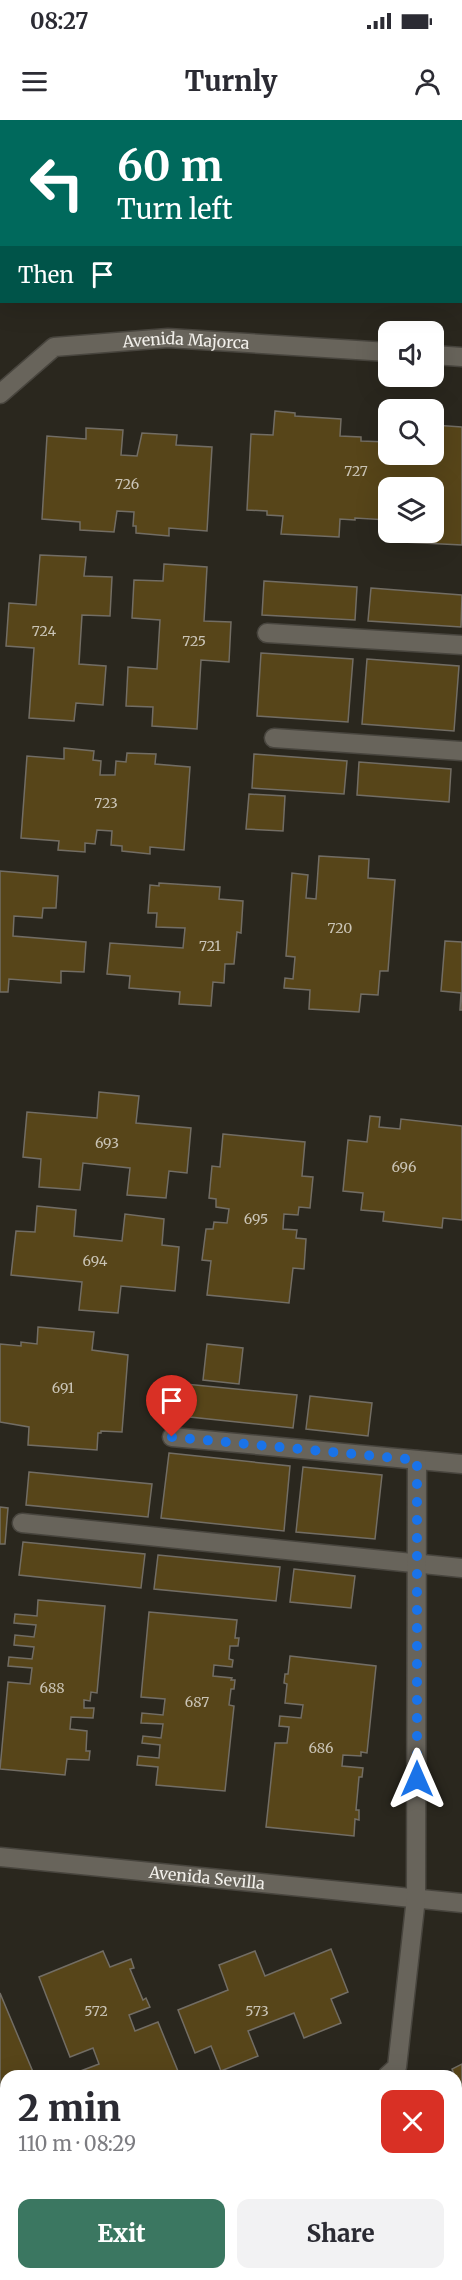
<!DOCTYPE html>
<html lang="en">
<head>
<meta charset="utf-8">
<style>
  :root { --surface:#fff; --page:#f2f2f3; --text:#2b2b33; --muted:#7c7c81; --accent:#3b7761 }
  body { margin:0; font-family:Merriweather,serif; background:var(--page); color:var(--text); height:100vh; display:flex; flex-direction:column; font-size:22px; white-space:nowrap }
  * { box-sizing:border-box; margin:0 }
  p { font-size:20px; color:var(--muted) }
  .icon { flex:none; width:33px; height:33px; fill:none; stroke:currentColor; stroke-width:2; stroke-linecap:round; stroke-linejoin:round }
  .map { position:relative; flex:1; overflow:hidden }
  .details { position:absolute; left:0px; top:1950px; width:462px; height:210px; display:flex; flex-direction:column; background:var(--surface); border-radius:18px 18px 0 0; box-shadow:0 6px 24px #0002 }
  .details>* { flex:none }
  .top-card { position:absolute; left:0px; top:0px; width:462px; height:183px; box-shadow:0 6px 24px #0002; background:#00695c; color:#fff; overflow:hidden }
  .fabs { position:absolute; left:378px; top:201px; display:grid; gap:12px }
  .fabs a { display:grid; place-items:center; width:66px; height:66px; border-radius:12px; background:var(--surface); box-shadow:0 6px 24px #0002; font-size:30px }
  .pin { position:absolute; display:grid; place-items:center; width:51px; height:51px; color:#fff; margin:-62px -26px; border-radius:50% 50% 50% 0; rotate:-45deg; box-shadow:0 0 6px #0007 }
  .pin .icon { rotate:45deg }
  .me { position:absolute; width:66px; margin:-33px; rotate:0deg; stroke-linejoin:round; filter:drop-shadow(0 0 4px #0008) }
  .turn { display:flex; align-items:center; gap:21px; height:126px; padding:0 18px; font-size:27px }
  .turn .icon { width:78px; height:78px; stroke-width:2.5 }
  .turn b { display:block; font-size:42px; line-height:51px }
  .then { display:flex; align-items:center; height:57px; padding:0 18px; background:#0003; gap:12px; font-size:22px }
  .round { display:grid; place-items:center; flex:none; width:63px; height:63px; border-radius:12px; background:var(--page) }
  .summary { display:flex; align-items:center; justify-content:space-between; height:102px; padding:0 18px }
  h1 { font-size:36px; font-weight:800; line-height:45px }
  .cta { display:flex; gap:12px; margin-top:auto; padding:12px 18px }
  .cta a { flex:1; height:69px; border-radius:12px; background:var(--accent); color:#fff; font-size:24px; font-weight:800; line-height:69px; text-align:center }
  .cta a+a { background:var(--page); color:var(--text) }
  .status { display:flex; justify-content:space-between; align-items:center; height:42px; padding:0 30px; background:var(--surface); direction:ltr }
  .status svg { height:16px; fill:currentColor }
  header { display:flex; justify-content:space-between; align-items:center; height:78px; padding:0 18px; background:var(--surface); font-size:27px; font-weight:800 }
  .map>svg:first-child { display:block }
  .building { fill:#574519; stroke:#726d64; stroke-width:1.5 }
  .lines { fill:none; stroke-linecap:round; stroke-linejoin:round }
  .minor-casing { stroke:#48453e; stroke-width:21 }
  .minor { stroke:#68645b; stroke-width:18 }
  .route { stroke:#1a73e8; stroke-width:10; stroke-dasharray:0 18 }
  .labels { text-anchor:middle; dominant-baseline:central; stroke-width:6; stroke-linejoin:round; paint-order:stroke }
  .number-label { font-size:14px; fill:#cac4b6 }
  .street-label { font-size:16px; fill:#f1efea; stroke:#201d15 }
</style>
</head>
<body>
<div class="status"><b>08:27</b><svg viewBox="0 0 49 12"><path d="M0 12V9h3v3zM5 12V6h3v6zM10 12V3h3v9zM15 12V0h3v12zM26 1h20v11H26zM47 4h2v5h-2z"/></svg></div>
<header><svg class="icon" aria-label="menu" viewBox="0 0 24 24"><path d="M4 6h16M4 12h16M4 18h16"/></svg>Turnly<svg class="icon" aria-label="person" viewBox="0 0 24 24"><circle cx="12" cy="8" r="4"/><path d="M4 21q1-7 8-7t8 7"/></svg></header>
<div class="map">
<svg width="462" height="2160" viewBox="0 0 462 2160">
  <rect width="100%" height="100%" fill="#2a271e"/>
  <g class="building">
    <path d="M0,0H21L2,2V41Z"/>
    <path d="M82,0H120L82,2Z"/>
    <path d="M168,0H208L168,2Z"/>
    <path d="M267,0H336L267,2Z"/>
    <rect x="460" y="4" width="2" height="172"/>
    <rect x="0" y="75" width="2" height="99"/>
    <path d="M275,291L295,293V296L341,299L340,316L361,317V321L388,322V334H434V305L462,307V425L403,422L404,412H434V368H388V400L355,398V400L340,399L339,417L281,414L283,396L267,395V391L247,390L251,314L273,315Z"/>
    <path d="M86,308L123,310L121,335L137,336L142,313L177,315L176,325L212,327L207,411L169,408V416L136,413V406H133L134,392L117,391L114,412L80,410V402L42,399L47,316L86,319Z"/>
    <path d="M40,435L86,437L84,456L112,457L110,496L82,495L79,544L106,546L103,585L76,583L74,601L29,598L34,528L6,526L9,483L36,485Z"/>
    <path d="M164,444L207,447L204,501L231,502L229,542L201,540L197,609L152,606L153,587L126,586L128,547L157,549L160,500L132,498L134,460L163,461Z"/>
    <path d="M264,461L357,467L355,500L262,495Z"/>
    <path d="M371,468L462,475L461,507L368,501Z"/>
    <path d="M261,533L353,539L348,602L257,596Z"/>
    <path d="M367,539L459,546L454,611L362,604Z"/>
    <path d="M64,628L94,631L93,640L101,641L100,655H115L116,641L126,642L127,633L156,634L155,644L190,647L184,730L150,727V734L122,731V726L111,725L112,711L97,710L95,724L85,723V732L58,730L59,721L21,718L27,636L64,639Z"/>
    <path d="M254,634L347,641L344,674L252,668Z"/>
    <path d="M359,642L451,649L449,682L357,675Z"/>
    <path d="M249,674L285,676L283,711L246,709Z"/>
    <path d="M319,736L369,739L368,758L395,760L388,851H380L378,875L361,874L359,892L309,889L310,870L284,868L285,858L293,859L295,837L286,836L292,753L308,755L306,778L316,779Z"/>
    <path d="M0,751L58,756L56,788H43L42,798L14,796L13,816L86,822L84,852L61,851V863L9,859L8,872H0Z"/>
    <path d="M159,763L220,767L219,779L243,781L241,813L237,812L234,844H225L224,863L213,862L211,886L179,884L180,872L129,868L130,856L107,854L110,823L183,828L185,808L156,807L157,793H148L150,765L159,766Z"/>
    <path d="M445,821L462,822V890H460L461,873L441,871Z"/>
    <path d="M99,972L139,976L136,1003L191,1008L187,1053L169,1051L166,1078L127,1075L130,1048L83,1043L80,1070L39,1067L41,1039L23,1037L27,992L97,998Z"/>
    <path d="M370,996L380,997L379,1007L400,1009L401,999L462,1006V1100L443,1098L442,1108L383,1101L384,1092L361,1090L363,1073L343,1071L348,1020L367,1022Z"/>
    <path d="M223,1014L305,1022L302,1056L313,1057L310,1088L299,1087L298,1095L284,1094L283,1109L297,1110L296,1118L306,1119L304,1149L293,1148L289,1183L207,1175L211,1141L202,1140L206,1109H213L214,1102L227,1103L229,1089L216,1087V1079L209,1078L212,1046L220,1047Z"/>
    <path d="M37,1086L76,1090L74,1116L122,1121L125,1094L164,1099L162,1125L179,1127L175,1171L121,1166L118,1193L79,1190L82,1162L11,1155L16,1111L35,1112Z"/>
    <path d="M38,1207L94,1212L92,1230L128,1235L122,1312L101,1311V1313H98L97,1330L28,1325L29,1307L0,1302V1224L21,1226V1222L37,1224Z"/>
    <path d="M207,1224L243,1228L239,1264L203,1260Z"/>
    <path d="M175,1263L297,1275L293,1308L171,1295Z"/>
    <path d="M310,1276L372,1283L368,1316L306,1309Z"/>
    <path d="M169,1333L290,1346L284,1411L161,1398Z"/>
    <path d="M303,1347L382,1355L375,1419L296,1412Z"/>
    <path d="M29,1352L152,1364L148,1397L26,1385Z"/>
    <path d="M0,1387L8,1388L5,1424H0Z"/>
    <path d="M23,1422L145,1434L141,1468L19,1455Z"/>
    <path d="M158,1435L280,1447L276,1481L154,1469Z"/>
    <path d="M294,1449L355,1456L351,1488L290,1482Z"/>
    <path d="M38,1480L105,1486L97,1573L91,1572L90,1581L84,1580V1588H94L93,1598L71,1597L70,1609L87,1611L86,1631H90L89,1640L67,1639L65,1655L0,1649L8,1562L30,1564L32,1548L8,1546L9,1537L32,1539L34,1527L14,1525L15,1515L34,1517L36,1505L14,1503L15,1494L37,1496Z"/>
    <path d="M149,1492L237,1500L235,1518H239L238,1526H230L229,1539L233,1540L232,1547L214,1545L213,1556L232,1558L231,1560H235L234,1569H231L229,1585L234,1586L225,1671L156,1665L158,1647L137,1645L138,1636L159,1638L160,1625L142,1623L143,1616L161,1618L163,1604L141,1603L142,1593L163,1595L165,1579L141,1577Z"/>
    <path d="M290,1536L376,1546L367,1633L361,1632V1636L343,1635L342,1646L363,1648L362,1657H359L356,1690H359V1700L355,1699L354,1716L266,1707L275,1623H287L289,1607L279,1606L280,1596L301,1598L303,1585L285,1583L287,1564L284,1563L285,1554H288Z"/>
    <path d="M331,1829L348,1872L331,1879L341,1903L304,1918L294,1893L248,1911L258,1936L221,1951L211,1926L195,1933L178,1890L228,1870L219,1845L255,1831L265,1856Z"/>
    <path d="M103,1831L110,1847L131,1839L134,1848L130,1849L143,1880L146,1878L150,1887L129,1895L135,1911L158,1902L180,1956H104L102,1952L91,1956H80L78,1952L99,1944L93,1928L70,1937L39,1857Z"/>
    <path d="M0,1873L33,1952L25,1956H6V2056L0,2058Z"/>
    <path d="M462,1944V1974L452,1949Z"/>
    <path d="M462,2025V2101L460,2102L456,2093V2028Z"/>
    <path d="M6,2083V2119L0,2121V2086Z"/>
    <path d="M22,2154H120L123,2160H22L20,2155Z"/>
  </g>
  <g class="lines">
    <defs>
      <g id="minor">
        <path d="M434,235L462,237"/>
        <path id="s1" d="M0,274L54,227L168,218L388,232"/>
        <path d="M267,513L462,525"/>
        <path d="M274,618L462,631"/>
        <path d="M172,1317L462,1344"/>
        <path d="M22,1403L462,1448"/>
        <path id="s2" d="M0,1737L462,1783"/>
        <path d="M387,1956L397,1947L416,1778L417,1340"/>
        <path d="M0,2136L6,2134"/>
        <path d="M222,2154L224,2160"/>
        <path d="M339,2154L341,2160"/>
      </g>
    </defs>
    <use href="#minor" class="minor-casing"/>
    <use href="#minor" class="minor"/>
  </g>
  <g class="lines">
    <path class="route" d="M172,1317L417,1340V1659"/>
  </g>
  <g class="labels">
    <g class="number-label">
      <text x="356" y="351">727</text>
      <text x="127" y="364">726</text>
      <text x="44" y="511">724</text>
      <text x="194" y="521">725</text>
      <text x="106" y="683">723</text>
      <text x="340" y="808">720</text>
      <text x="210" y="826">721</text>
      <text x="107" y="1023">693</text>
      <text x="404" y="1047">696</text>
      <text x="256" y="1099">695</text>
      <text x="95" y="1141">694</text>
      <text x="63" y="1268">691</text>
      <text x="52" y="1568">688</text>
      <text x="197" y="1582">687</text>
      <text x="321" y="1628">686</text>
      <text x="96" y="1891">572</text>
      <text x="257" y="1891">573</text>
    </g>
    <g class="street-label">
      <text stroke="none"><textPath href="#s1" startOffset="204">Avenida Majorca</textPath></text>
      <text stroke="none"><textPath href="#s2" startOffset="208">Avenida Sevilla</textPath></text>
    </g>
  </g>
</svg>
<div class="fabs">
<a><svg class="icon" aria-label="sound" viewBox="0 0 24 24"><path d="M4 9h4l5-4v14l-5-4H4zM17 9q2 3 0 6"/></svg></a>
<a><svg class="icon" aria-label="search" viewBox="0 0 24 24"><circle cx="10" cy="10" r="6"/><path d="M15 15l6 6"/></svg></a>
<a><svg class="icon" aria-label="layers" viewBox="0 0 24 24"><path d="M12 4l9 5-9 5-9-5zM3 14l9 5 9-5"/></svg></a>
</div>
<div class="pin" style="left:172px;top:1317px;background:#d93025"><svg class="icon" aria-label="arrive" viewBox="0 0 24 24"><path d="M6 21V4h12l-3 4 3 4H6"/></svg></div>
<svg class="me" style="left:417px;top:1659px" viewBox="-20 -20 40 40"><path d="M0-17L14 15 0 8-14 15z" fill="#1a73e8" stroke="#fff" stroke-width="4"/></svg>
<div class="top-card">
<div class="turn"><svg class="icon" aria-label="left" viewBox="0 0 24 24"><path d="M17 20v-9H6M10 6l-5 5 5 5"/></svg><div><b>60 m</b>Turn left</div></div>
<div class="then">Then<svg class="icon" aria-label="arrive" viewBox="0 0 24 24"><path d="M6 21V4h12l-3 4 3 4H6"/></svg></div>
</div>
<section class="details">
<div class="summary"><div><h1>2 min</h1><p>110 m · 08:29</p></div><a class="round" style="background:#d93025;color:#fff"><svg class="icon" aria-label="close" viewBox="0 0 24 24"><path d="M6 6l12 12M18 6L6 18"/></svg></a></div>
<div class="cta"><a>Exit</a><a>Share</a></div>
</section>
</div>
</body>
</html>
